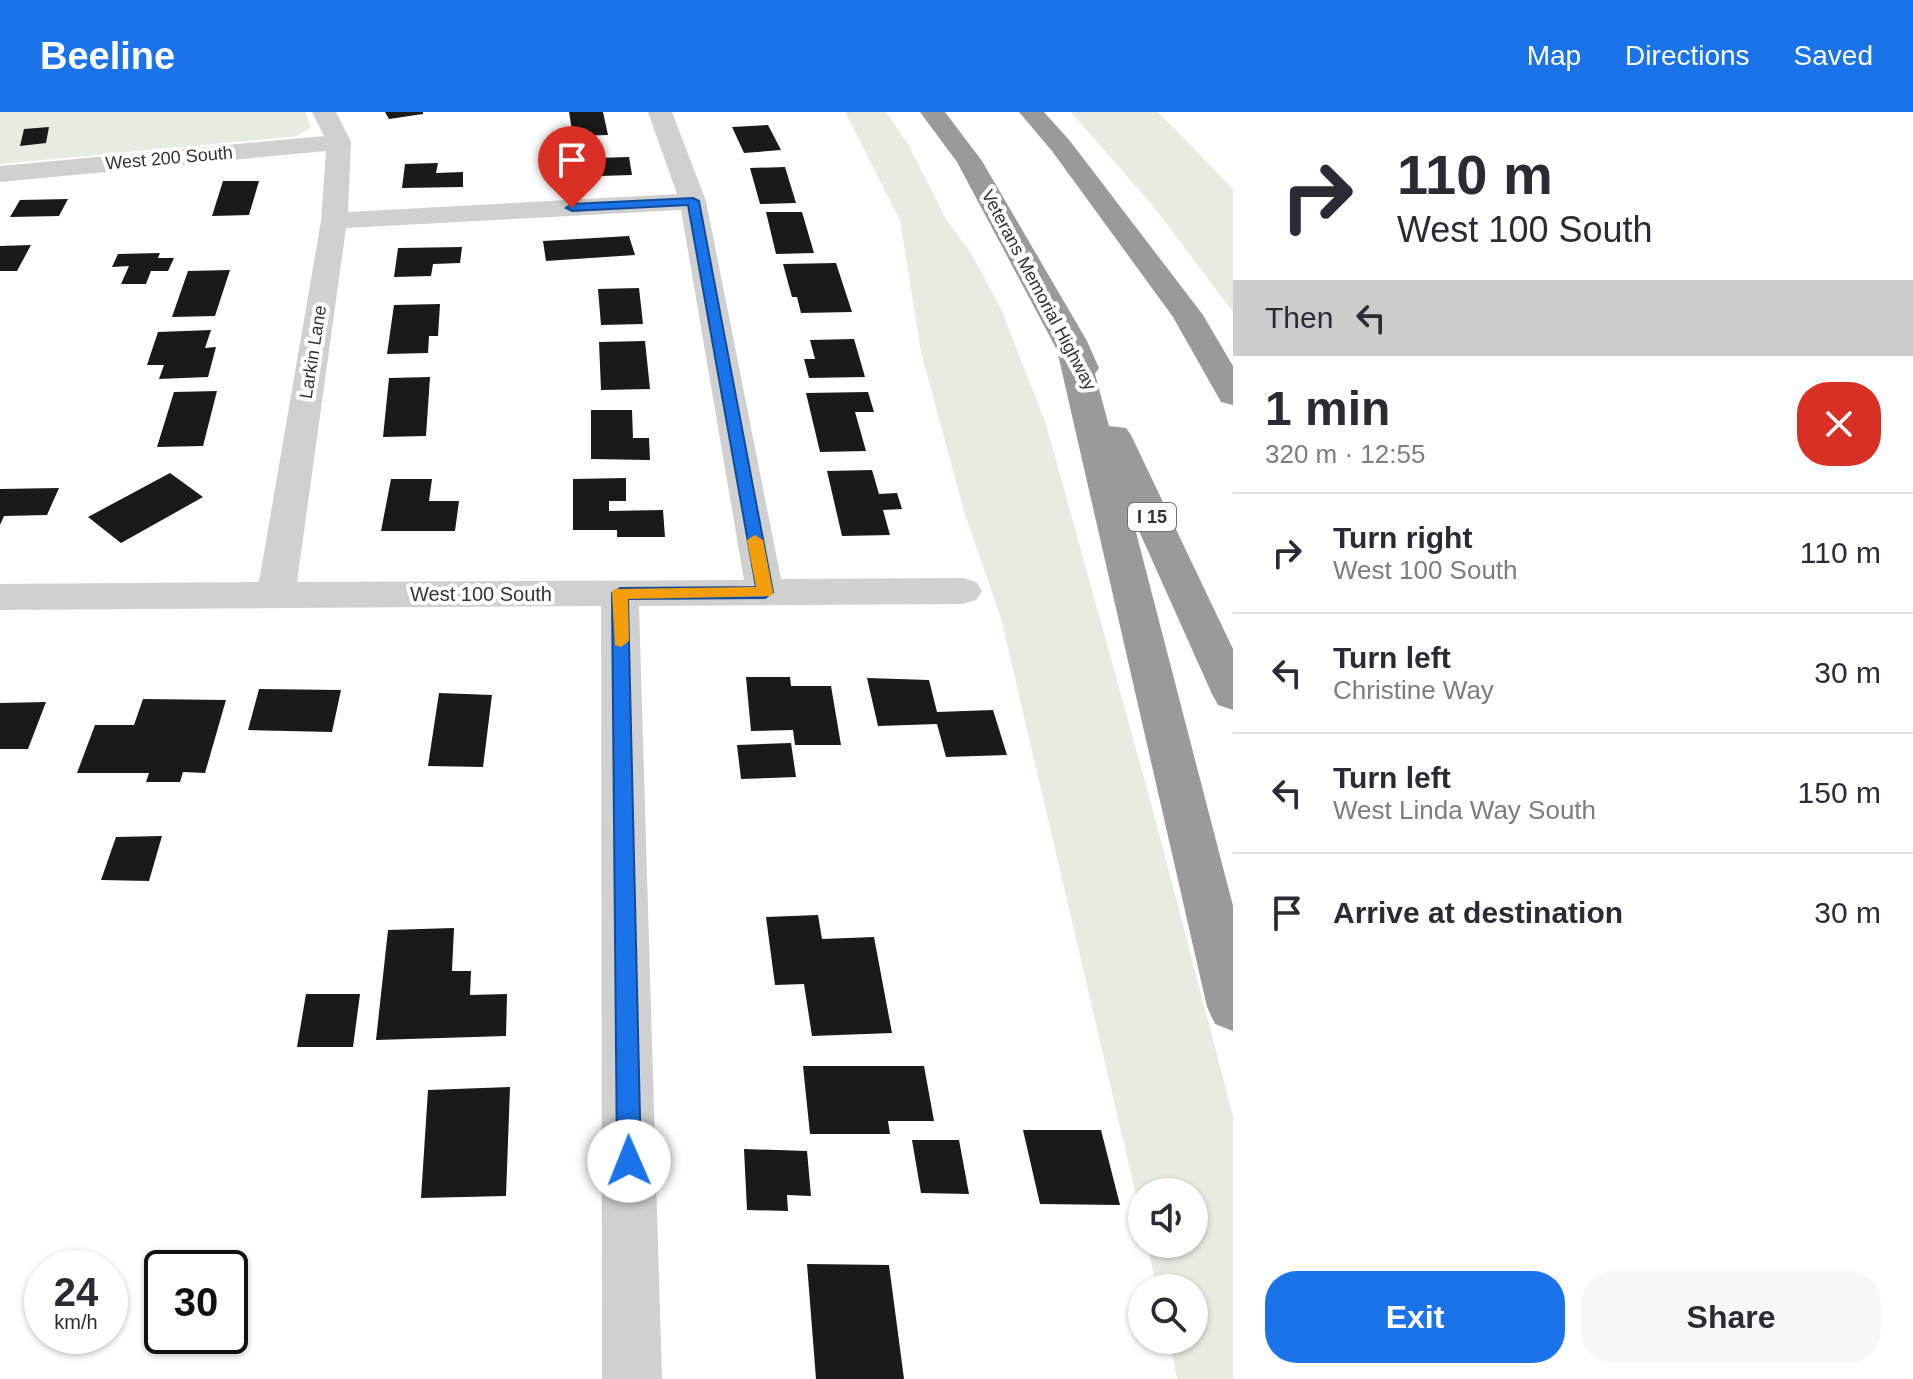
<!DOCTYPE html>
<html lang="en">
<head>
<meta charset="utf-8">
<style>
  :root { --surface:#fff; --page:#f7f7f7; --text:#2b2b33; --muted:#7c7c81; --line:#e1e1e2; --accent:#1a73e8 }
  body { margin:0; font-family:Helvetica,sans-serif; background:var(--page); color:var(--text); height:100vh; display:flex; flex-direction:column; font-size:30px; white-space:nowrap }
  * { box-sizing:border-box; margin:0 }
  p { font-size:26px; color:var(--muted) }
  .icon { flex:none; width:44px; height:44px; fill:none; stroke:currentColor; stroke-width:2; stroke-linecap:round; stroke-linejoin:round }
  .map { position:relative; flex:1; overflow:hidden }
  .details { display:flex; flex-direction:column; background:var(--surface); width:680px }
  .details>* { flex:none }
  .guide { background:#fff; color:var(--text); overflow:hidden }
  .controls { position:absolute; left:1128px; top:1066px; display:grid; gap:16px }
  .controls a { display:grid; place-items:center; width:80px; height:80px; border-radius:50%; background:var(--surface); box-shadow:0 2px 6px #0004; font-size:40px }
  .speed { position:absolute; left:24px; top:1138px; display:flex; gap:16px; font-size:40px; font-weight:700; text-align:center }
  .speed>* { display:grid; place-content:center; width:104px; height:104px; border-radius:50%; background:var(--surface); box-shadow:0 2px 6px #0004; line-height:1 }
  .speed small { font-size:20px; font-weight:400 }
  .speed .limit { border:4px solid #111; border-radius:12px; background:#fff; color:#111 }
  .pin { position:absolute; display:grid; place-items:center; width:68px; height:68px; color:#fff; margin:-82px -34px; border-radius:50% 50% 50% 0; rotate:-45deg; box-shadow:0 0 8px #0007 }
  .pin .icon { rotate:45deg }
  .me { position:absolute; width:88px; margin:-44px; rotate:359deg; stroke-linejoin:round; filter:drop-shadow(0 0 6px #0008) }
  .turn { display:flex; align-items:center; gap:28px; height:168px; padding:0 32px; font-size:36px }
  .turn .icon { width:104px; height:104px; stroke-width:2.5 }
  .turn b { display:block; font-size:56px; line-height:68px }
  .then { display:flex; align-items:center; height:76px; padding:0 32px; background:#0003; gap:16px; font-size:30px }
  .round { display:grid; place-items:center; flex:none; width:84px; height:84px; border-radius:32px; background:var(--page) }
  .headline { display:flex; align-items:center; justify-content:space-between; height:136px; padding:0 32px }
  h1 { font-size:48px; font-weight:800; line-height:60px }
  .primary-button { display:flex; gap:16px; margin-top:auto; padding:16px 32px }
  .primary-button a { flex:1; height:92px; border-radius:32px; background:var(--accent); color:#fff; font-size:32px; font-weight:800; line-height:92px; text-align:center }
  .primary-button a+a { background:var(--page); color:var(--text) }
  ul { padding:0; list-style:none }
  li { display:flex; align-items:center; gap:24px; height:120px; padding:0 32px; border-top:2px solid var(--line) }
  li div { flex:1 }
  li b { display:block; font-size:30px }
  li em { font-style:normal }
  header { display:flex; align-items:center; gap:48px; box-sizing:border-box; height:112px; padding:0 40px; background:var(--accent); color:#fff }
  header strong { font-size:38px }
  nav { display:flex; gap:44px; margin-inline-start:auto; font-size:28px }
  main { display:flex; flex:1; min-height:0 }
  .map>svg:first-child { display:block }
  .green { fill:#e6ecdf }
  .building { fill:#1a1a1a }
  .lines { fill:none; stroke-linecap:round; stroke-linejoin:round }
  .minor { fill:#d0d0d0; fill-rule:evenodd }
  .motorway { fill:#9a9a9a; fill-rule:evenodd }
  .route { fill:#1a73e8; stroke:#114b97; stroke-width:2 }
  .slow { fill:#f59e0b }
  .labels { text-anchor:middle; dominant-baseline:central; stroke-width:8; stroke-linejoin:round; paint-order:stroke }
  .far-street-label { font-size:18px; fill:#333; stroke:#fff }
  .shield { fill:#fff; stroke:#707070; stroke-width:2 }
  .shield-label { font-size:18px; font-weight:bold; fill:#333 }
  .street-label { font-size:20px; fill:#333; stroke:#fff }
</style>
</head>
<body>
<header>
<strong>Beeline</strong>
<nav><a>Map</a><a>Directions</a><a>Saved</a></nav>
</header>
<main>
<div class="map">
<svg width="1233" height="1267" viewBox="0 0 1233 1267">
  <rect width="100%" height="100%" fill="#fff"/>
  <g class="green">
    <path d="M0,0H305L311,15L298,24L278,26L0,52Z"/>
    <path d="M845,0H886L909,34L947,109L970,139L1001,197L1046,312L1152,695L1233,1004V1267H1177L1169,1228H1194V1176H1157L1147,1132H1194V1080H1142V1109L1001,506L965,403L921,240L900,108Z"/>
    <path d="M1071,0H1158L1233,77V200L1153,94Z"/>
  </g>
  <g class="building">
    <path d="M385,0H423V2L389,7Z"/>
    <path d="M569,0H603L608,23L573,24Z"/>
    <path d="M768,13L781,38L744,41L732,15Z"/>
    <path d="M49,15L46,31L20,34L24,17Z"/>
    <path d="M629,45L632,63L567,65L566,47Z"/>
    <path d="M438,51L436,61L463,60V75L402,76L405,52Z"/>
    <path d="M785,55L796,91L760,92L750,56Z"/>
    <path d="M223,69H259L249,103L212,104Z"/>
    <path d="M68,87L59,104L10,105L20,88Z"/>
    <path d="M766,100H802L814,141L776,142Z"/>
    <path d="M629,124L635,143L546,149L543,129Z"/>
    <path d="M31,133L17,159H0V134Z"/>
    <path d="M462,135L460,151L433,152L431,164L394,165L398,136Z"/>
    <path d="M160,141L158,146H174L168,159H151L146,172H121L129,154L112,155L118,142Z"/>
    <path d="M836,151L852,200L801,201L797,185H792L783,152Z"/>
    <path d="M230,158L215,204L172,205L188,159Z"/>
    <path d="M639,176L643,212L601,213L598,177Z"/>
    <path d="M440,192L438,224H429L428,241L387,242L394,193Z"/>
    <path d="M211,218L205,236L216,235L208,265L159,267L164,253H147L158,220Z"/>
    <path d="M854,227L865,265L809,266L804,247H815L810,228Z"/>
    <path d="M645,229L650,277L601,278L599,230Z"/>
    <path d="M430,265L426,324L383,325L389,266Z"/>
    <path d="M217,279L203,334L157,335L174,280Z"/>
    <path d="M868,280L874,300H855L866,339L820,340L806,281Z"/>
    <path d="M591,298H632L633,326H649L650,348L591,347Z"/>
    <path d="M872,358L879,382L897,381L902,397L883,398L890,423L842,424L827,359Z"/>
    <path d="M170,361L203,385L121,431L88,405Z"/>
    <path d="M626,366V389H609V399L663,398L665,425H617V418H573V367Z"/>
    <path d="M391,367H432L429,389H459L455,419H381Z"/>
    <path d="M59,376L47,403L4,404L0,413V377Z"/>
    <path d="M746,565H790L791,574H831L841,633H795L793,618L751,619Z"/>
    <path d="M867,566L929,568L937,600L993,598L1007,643L946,645L937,612L878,614Z"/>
    <path d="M259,577L341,578L332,620L248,618Z"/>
    <path d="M439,581L492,583L483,655L428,654Z"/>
    <path d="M143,587L226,588L205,661L183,660L180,670H146L149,661H77L95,613H134Z"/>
    <path d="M46,590L28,637H0V591Z"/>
    <path d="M791,631L796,665L741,667L737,633Z"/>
    <path d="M162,724L149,769L101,768L116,725Z"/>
    <path d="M818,803L822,827L874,825L892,921L812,924L804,872L775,873L766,805Z"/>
    <path d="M454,816L452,859H471L470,883L507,882L506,924L376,928L388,818Z"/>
    <path d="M306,882H360L353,935H297Z"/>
    <path d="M803,954H924L934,1009H888L890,1022H810Z"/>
    <path d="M510,975L506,1084L421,1086L428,978Z"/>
    <path d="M1023,1018H1101L1120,1093L1040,1092Z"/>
    <path d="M912,1028H959L969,1082L921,1081Z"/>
    <path d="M744,1037L807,1039L811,1084L787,1083L788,1099L747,1098Z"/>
    <path d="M807,1152L889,1153L904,1267H816Z"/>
  </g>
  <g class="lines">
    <path class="minor" d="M312,0H336L351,30L348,100L677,82L648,0H672L706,89L781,467L963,466L976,470L982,479L976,488L963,492L639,494L662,1267H602L601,494L0,498V472L259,470L321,109L326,39L0,70V54L324,24ZM681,98L744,468L297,470L346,116Z"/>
    <g class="motorway">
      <path d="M920,0H945L982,49L1087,229L1099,256L1095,262L1109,314L1126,316L1131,323L1233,537V598L1218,593L1212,582L1131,401L1233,794V919L1215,912L1207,895L1057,238L957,50Z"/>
      <path d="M1019,0H1044L1070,29L1203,203L1233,254V293L1221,290L1173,205L1052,39Z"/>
    </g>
  </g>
  <path class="route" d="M693,86L699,89L773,480L765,486L628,487L641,1049L637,1058L629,1061L621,1058L617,1049L612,481L620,476L756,475L688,93L572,99L566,96L572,92Z"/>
  <path class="slow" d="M755,423L763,428L773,480L771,484L628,487L629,529L621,535L615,533L612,481L614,477L756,475L747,428Z"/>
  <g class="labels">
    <g class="far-street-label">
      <text transform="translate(169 46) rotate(-5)">West 200 South</text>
      <text transform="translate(1039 178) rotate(62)">Veterans Memorial Highway</text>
      <text transform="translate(313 240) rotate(-81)">Larkin Lane</text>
    </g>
    <rect class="shield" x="1128" y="391" width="48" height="28" rx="6"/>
    <g class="shield-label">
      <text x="1152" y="405">I 15</text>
    </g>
    <g class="street-label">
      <text x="481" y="482">West 100 South</text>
    </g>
  </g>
</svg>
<div class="controls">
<a><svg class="icon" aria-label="sound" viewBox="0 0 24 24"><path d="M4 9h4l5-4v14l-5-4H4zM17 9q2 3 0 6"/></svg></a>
<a><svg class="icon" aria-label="search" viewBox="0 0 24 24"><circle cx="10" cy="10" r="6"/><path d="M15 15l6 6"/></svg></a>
</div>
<div class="speed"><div>24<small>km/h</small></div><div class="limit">30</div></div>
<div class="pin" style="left:572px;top:96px;background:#d93025"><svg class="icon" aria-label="arrive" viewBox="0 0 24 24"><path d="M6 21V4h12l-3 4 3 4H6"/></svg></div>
<svg class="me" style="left:629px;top:1049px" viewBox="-20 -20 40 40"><circle r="19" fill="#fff"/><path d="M0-13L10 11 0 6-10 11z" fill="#1a73e8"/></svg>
</div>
<section class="details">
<div class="guide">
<div class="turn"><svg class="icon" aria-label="right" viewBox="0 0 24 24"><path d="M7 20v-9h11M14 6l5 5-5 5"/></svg><div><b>110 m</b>West 100 South</div></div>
<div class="then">Then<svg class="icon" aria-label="left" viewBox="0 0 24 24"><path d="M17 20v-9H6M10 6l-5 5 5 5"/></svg></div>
</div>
<div class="headline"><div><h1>1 min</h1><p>320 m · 12:55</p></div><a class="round" style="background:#d93025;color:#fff"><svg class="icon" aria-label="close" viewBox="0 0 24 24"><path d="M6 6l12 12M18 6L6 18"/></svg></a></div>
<ul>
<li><svg class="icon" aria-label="right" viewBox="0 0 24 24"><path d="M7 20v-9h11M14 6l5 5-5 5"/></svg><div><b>Turn right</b><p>West 100 South</p></div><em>110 m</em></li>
<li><svg class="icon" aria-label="left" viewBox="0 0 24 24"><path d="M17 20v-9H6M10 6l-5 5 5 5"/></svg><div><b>Turn left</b><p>Christine Way</p></div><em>30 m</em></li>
<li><svg class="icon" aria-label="left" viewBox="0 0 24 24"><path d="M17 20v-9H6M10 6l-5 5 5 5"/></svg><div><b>Turn left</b><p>West Linda Way South</p></div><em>150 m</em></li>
<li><svg class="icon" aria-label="arrive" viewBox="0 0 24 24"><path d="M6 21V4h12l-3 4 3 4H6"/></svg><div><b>Arrive at destination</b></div><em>30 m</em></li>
</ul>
<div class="primary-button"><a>Exit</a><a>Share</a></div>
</section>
</main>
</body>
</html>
